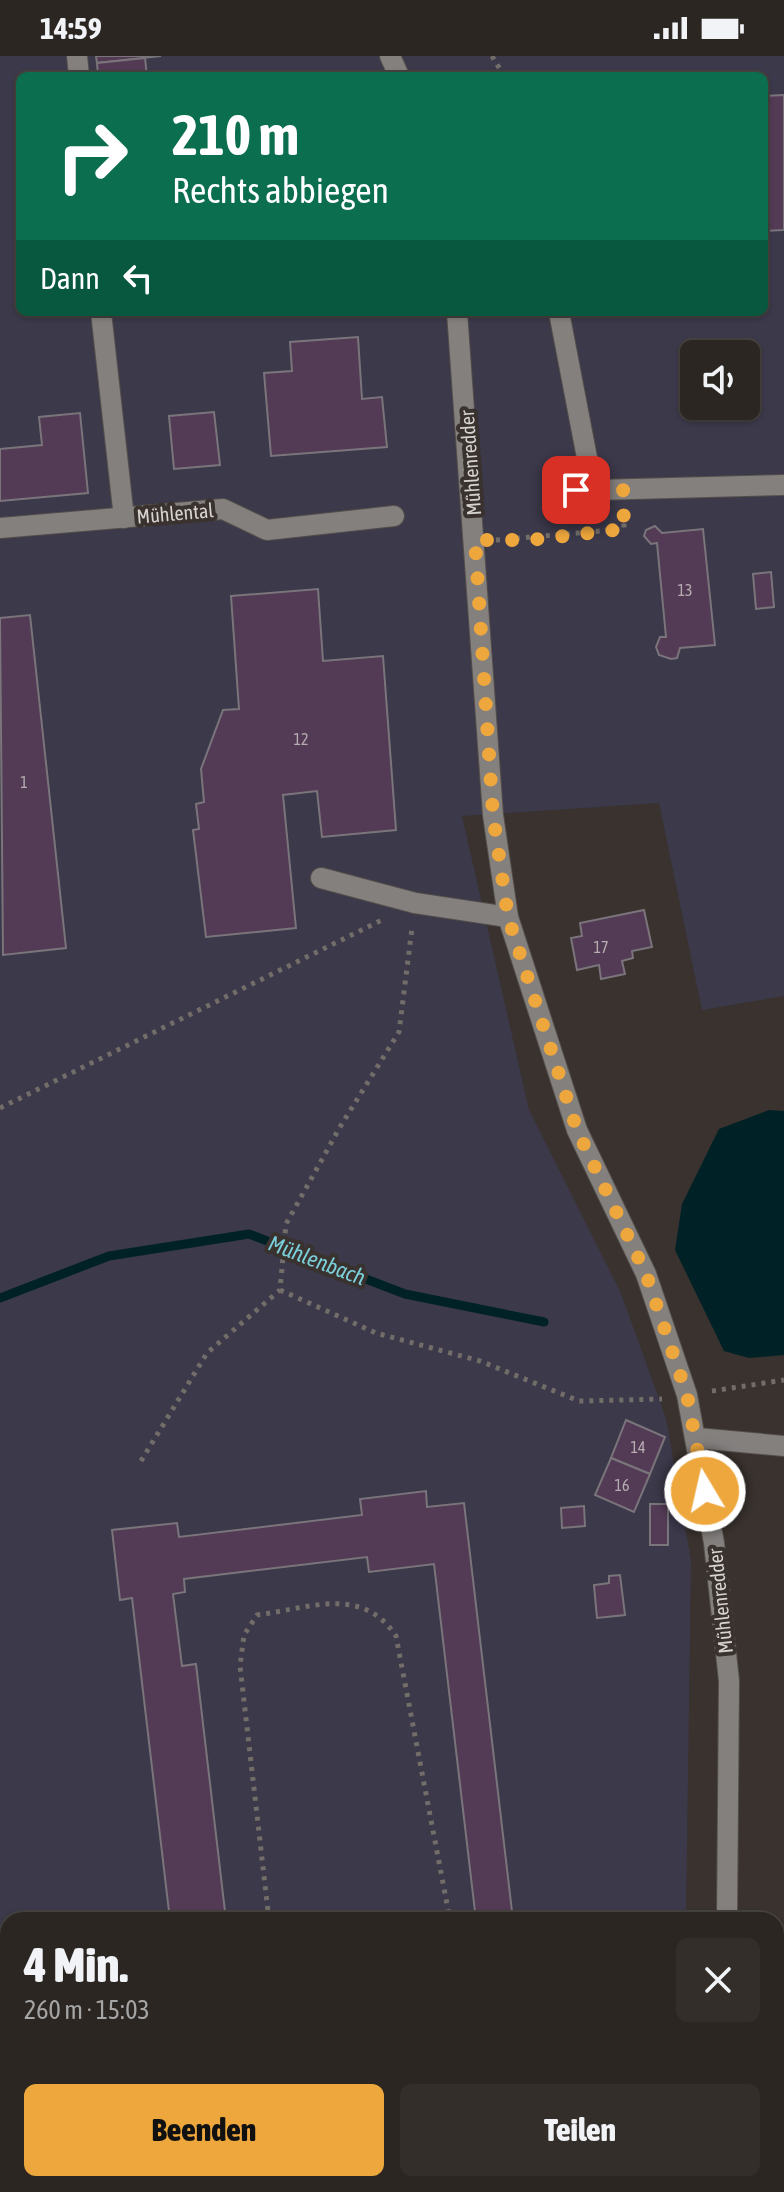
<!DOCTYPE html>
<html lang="de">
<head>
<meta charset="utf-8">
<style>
  :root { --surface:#2b2622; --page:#332e2a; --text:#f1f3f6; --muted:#a6a5a5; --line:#474340; --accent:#eea73d }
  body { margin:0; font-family:"Asap Condensed",sans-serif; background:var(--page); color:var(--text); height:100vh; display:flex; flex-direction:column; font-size:30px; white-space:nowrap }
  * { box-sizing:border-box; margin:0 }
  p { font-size:26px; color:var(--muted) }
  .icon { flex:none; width:44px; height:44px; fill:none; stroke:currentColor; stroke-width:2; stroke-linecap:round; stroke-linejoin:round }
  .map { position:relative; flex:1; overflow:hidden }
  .details { position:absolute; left:0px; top:1856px; width:784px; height:280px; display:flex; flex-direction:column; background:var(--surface); border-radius:24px 24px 0 0; box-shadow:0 2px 6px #0004,0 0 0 2px var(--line) }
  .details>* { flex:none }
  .banner { position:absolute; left:16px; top:16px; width:752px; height:244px; border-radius:12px; box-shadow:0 2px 6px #0004,0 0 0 2px var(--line); background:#0b6e4f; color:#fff; overflow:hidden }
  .fabs { position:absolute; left:680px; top:284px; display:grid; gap:16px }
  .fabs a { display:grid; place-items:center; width:80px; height:80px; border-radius:12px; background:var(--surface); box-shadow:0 2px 6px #0004,0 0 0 2px var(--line); font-size:40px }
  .pin { position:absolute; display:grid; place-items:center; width:68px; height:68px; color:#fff; margin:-34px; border-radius:16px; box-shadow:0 4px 12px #0006 }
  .me { position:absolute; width:88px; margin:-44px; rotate:351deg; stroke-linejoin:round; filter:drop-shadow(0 0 6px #0008) }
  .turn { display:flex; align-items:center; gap:28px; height:168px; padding:0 24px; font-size:36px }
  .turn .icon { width:104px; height:104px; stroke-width:2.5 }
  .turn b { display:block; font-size:56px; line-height:68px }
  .then { display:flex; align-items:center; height:76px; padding:0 24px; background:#0003; gap:16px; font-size:30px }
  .round { display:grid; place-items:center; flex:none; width:84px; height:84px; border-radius:12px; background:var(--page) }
  .overview { display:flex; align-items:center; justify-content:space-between; height:136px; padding:0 24px }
  h1 { font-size:48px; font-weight:800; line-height:60px }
  .button { display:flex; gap:16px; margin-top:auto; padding:16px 24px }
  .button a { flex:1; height:92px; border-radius:12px; background:var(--accent); color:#111; font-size:32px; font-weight:800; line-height:92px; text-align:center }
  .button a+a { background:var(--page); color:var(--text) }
  .status { display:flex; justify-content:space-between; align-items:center; height:56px; padding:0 40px; background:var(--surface); direction:ltr }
  .status svg { height:22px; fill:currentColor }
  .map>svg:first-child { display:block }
  .medical { fill:#3b394a; fill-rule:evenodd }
  .water { fill:#002227 }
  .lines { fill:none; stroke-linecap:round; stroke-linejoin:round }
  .stream { stroke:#002227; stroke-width:9 }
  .building { fill:#533b55; stroke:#7a747b; stroke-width:2 }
  .minor-casing { stroke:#554f4b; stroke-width:22 }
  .path { stroke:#736d69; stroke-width:5; stroke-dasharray:4 6; stroke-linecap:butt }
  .minor { stroke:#84807e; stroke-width:20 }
  .route { stroke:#eea73d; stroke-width:14; stroke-dasharray:0 25.2 }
  .labels { text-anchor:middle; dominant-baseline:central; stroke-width:8; stroke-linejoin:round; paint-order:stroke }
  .number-label { font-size:16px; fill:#b6adb1 }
  .street-label { font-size:20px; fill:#d7d3d0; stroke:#39322e }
  .water-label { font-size:22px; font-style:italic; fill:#7bcfda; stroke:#39322e }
</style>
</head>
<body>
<div class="status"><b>14:59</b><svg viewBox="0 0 49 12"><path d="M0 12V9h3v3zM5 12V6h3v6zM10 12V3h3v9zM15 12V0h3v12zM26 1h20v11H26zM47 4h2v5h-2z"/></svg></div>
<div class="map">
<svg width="784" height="2136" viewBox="0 0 784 2136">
  <rect width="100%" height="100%" fill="#39322e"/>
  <path class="medical" d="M0,0H784V940L702,954L659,747L462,760L529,1054L620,1235L666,1362L691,1504L686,1864H8V2128H651L648,2133L0,2136ZM20,20H764V256H20ZM694,298H746V350H694Z"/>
  <path class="water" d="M769,1054L784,1055V1299L749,1302L724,1295L675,1194L682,1148L719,1073Z"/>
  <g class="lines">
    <path class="stream" d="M0,1242L109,1200L249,1178L405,1238L544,1266"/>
  </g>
  <g class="building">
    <path d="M96,0H161L97,7Z"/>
    <path d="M145,2L147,20H98L97,7Z"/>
    <path d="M784,39V174L764,175V40Z"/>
    <path d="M155,256H202L155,261Z"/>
    <path d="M358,281L362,343L382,341L387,391L271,400L264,317L292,315L290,286Z"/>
    <path d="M214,356L220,409L174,413L169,360Z"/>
    <path d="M80,357L88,437L0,445V393L42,389L39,361Z"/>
    <path d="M655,470L662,477L703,473L715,589L680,592L677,602L671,603L659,599L656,591L660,581H666L657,487L651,488L644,480L646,474Z"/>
    <path d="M771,516L774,551L756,553L753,518Z"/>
    <path d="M318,533L323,605L383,600L396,774L322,781L317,735L283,739L296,872L206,881L193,774L199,773L196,748L204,746L201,713L223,654L239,653L231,540Z"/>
    <path d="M30,559L66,892L3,899L0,562Z"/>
    <path d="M644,854L652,891L632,895L633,902L622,905L625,918L601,923L599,909L577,914L571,882L582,880L580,867Z"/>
    <path d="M626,1364L665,1381L650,1418L611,1402Z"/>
    <path d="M611,1402L650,1418L634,1456L595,1439Z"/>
    <path d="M426,1435L427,1451L464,1447L513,1864H476L434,1508L369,1516L367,1501L184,1523L185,1536L173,1538L182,1610L196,1608L226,1864H170L132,1542L120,1544L112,1474L177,1467L179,1481L362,1459L360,1443Z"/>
    <rect x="650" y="1448" width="18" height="41"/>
    <path d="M584,1450L585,1470L562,1472L561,1452Z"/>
    <path d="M620,1519L625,1559L597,1562L594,1529L609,1527V1520Z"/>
    <path d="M8,1887V1941L0,1942V1888Z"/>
  </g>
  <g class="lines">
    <defs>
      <g id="minor">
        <path d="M77,0L79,20"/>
        <path d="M390,0L399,20"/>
        <path d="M101,256L124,462"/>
        <path d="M457,256L493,759L508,861L577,1074L646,1218L687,1339L714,1487L729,1625L727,1864"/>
        <path d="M559,256L593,433"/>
        <path d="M559,435L784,429"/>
        <path d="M0,472L223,453L267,474L394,460"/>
        <path d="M321,822L415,847L508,861"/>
        <path d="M697,1382L784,1390"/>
        <path d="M109,2128L110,2136"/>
        <path d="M716,2136V2128"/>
      </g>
    </defs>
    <use href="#minor" class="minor-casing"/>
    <g class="path">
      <path d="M492,0L504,20"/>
      <path d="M496,484L624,473V455"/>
      <path d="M0,1052L382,864"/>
      <path d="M280,1234L376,1277L480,1305L579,1345L662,1343"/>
      <path d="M712,1335L784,1324"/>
      <path d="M141,1405L207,1297L280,1234L286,1168L340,1071L399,976L412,872"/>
      <path d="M269,1864L240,1610L244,1579L257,1559C310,1552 362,1529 396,1580L450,1864"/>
    </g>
    <use href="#minor" class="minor"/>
  </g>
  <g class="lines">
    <path class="route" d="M576,434L623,431L624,473L530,484H475L493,759L508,861L577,1074L646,1218L687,1339L705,1435"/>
  </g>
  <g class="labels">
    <g class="number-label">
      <text x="685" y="534">13</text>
      <text x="301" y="683">12</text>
      <text x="24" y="726">1</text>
      <text x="601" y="891">17</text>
      <text x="638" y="1391">14</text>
      <text x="622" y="1429">16</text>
    </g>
    <g class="street-label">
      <text transform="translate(470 407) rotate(-94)">Mühlenredder</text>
      <text transform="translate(175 457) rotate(-5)">Mühlental</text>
      <text transform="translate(720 1545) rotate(-96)">Mühlenredder</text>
    </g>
    <g class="water-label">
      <text transform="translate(317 1204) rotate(21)">Mühlenbach</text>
    </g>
  </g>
</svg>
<div class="fabs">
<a><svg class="icon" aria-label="sound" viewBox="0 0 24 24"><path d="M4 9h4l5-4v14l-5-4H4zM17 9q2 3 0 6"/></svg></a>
</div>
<div class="pin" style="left:576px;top:434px;background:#d93025"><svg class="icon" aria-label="arrive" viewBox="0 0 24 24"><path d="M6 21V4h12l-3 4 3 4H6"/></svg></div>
<svg class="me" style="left:705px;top:1435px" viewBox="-20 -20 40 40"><circle r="17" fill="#eea73d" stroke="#fff" stroke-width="3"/><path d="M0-11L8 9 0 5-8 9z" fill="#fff"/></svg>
<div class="banner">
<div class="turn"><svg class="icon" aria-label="right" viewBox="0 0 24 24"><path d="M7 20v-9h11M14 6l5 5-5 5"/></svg><div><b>210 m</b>Rechts abbiegen</div></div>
<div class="then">Dann<svg class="icon" aria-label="left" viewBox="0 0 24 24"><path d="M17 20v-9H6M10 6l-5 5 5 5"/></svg></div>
</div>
<section class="details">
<div class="overview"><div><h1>4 Min.</h1><p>260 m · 15:03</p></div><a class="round"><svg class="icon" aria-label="close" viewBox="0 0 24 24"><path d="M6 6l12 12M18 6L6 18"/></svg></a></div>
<div class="button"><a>Beenden</a><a>Teilen</a></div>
</section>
</div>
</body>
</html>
